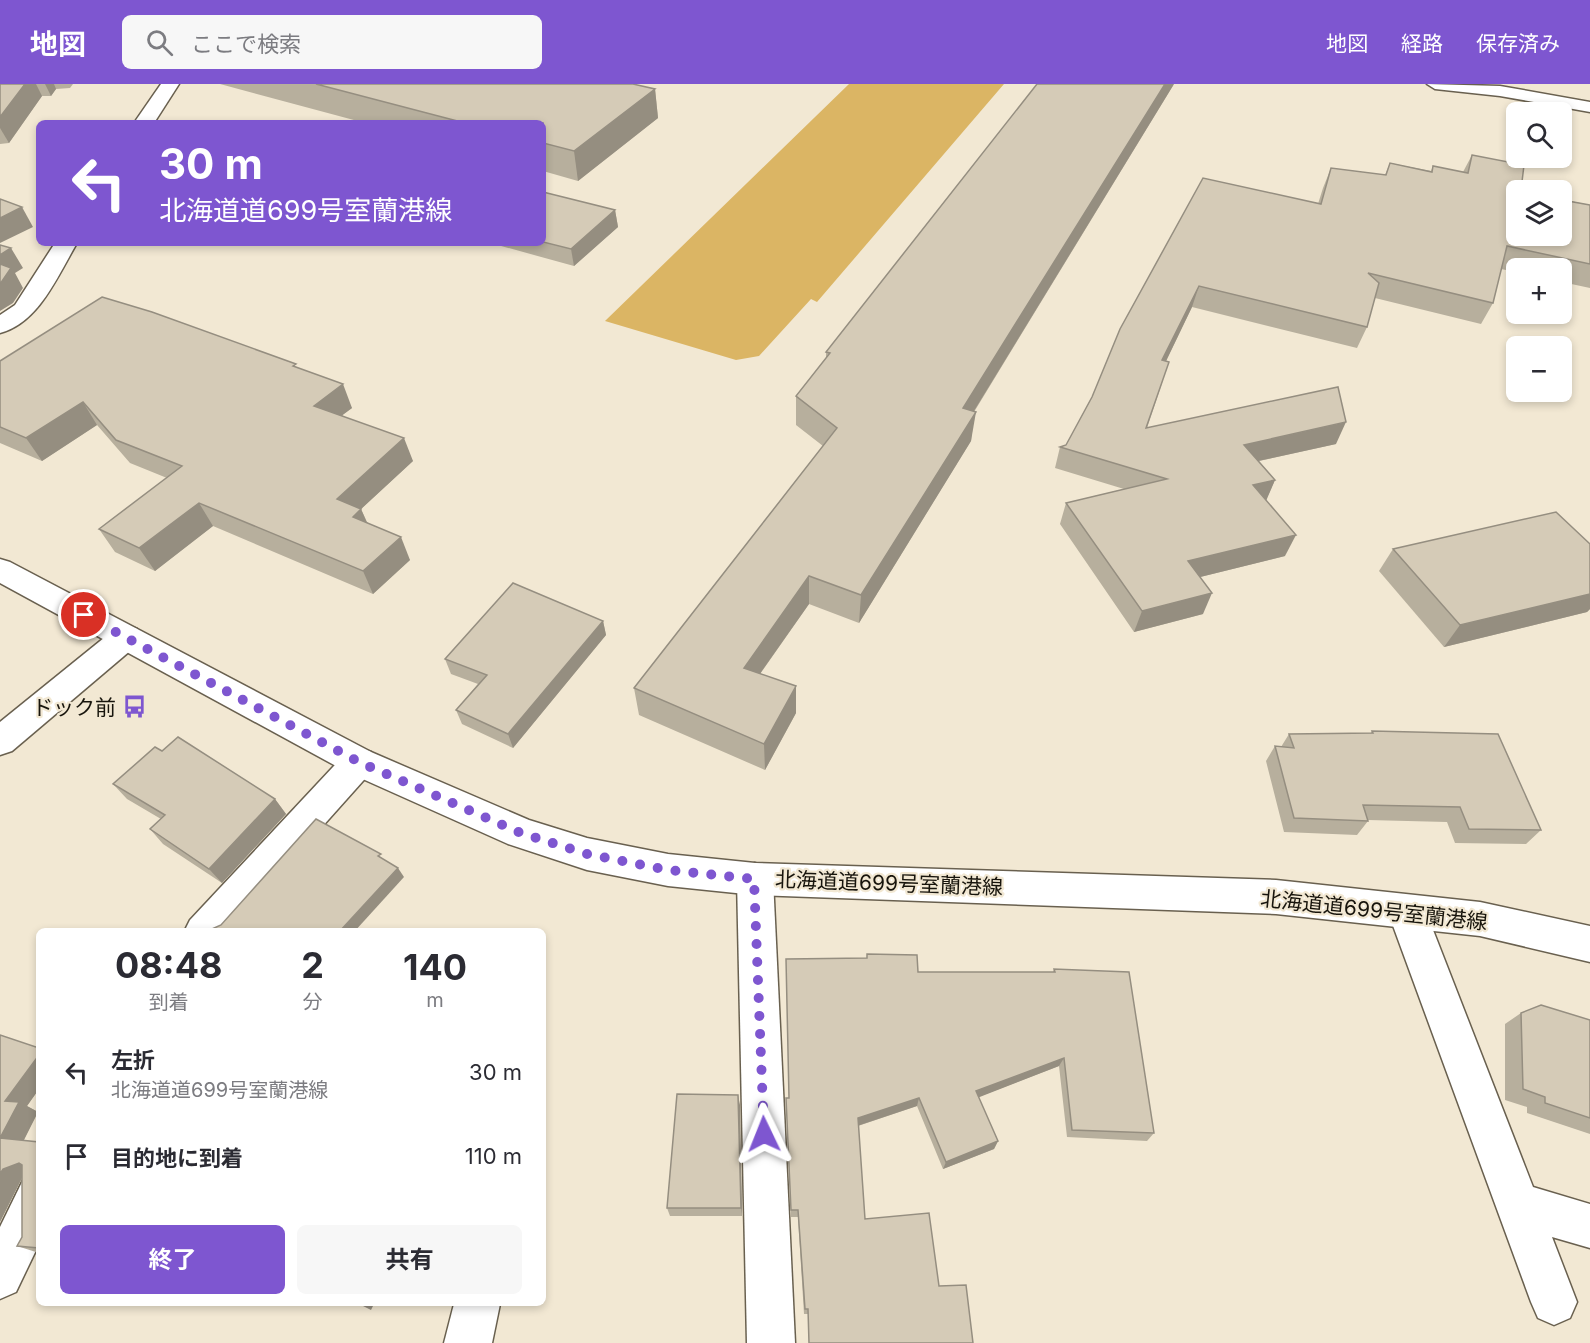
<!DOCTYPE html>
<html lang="ja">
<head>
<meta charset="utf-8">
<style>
  :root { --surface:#fff; --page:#f7f7f7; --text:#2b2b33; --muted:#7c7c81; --accent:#7e56d0 }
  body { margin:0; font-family:Inter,"Noto Sans JP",sans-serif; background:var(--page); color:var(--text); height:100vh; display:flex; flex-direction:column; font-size:22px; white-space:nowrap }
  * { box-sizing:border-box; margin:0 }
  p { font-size:20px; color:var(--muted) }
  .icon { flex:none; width:33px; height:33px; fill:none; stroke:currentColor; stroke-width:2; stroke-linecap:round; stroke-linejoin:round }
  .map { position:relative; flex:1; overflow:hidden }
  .sheet { position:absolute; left:36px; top:844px; width:510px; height:378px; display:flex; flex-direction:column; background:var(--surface); border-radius:9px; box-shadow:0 3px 9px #0003 }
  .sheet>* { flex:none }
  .banner { position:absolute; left:36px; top:36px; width:510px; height:126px; border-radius:9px; box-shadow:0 3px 9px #0003; background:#7e56d0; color:#fff; overflow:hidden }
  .tools { position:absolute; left:1506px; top:18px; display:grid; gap:12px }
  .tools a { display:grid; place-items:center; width:66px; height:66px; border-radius:9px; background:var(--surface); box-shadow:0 3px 9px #0003; font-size:30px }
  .pin { position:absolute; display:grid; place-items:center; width:51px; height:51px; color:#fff; margin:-26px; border:3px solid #fff; border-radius:50%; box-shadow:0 2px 6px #0007 }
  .me { position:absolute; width:66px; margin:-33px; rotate:358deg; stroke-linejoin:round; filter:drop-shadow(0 0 4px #0008) }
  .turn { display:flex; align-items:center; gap:21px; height:126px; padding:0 24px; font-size:27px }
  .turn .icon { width:78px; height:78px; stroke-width:2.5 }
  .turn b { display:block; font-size:42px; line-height:51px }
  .eta { display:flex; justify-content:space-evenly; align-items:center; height:102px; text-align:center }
  .eta b { font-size:36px; font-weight:700; line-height:42px }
  .cta { display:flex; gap:12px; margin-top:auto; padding:12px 24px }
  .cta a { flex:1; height:69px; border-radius:9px; background:var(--accent); color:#fff; font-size:24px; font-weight:700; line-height:69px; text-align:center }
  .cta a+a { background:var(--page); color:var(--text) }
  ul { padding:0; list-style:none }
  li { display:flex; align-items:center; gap:18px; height:84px; padding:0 24px }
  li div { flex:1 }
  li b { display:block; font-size:22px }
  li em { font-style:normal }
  header { display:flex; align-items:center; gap:36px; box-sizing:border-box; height:84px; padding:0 30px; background:var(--accent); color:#fff }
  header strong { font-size:28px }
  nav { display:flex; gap:33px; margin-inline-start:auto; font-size:21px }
  .search { width:420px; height:54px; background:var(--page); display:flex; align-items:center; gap:15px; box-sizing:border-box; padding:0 21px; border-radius:9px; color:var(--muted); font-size:22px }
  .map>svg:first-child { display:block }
  .water { fill:#dbb564 }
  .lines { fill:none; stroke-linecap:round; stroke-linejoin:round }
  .lane-casing { stroke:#69604f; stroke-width:3 }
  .street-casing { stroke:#69604f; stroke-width:3 }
  .secondary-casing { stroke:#69604f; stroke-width:3 }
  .lane { fill:#fff; fill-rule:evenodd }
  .street { fill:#fff; fill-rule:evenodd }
  .secondary { fill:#fff; fill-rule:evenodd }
  .wall { fill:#b7af9d }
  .shaded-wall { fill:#958e80 }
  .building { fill:#d5cbb7; stroke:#958e80; stroke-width:1.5 }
  .route { stroke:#7e56d0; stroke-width:10; stroke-dasharray:0 18 }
  .labels { text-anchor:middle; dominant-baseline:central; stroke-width:4.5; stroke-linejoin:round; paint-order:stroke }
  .poi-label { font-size:21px; fill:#17140c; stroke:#f2e8d3; text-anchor:end }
  .street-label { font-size:21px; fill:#17140c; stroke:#f2e8d3 }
</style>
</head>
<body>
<header>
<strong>地図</strong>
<div class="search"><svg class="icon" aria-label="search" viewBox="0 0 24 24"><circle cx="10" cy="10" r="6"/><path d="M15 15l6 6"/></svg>ここで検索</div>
<nav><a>地図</a><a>経路</a><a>保存済み</a></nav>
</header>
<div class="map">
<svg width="1590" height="1259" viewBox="0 0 1590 1259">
  <rect width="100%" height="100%" fill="#f2e8d3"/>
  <path class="water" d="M849,0H1004L817,218L811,215L759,272L736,276L605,237Z"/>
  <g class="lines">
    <defs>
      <path id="lane" d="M1427,0L1500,2L1590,18V28L1500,12L1435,5Z"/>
      <g id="street">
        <path d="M161,0H179L154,39H134Z"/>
        <path d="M55,159H77C58,191 39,239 0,249V231L15,221Z"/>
        <path d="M126,541L137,545L142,553L137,561L12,667L0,671V638L115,545Z"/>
        <path d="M359,664L371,668L376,678L371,688L228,848H184L190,836L347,668Z"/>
        <path d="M755,779L768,783L773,795L795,1259H747L737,795L742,783Z"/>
        <path d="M1407,811L1420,816L1426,828L1533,1103L1590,1120V1164L1552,1153L1577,1218L1570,1234L1554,1241L1538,1234L1531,1218L1388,828L1394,816Z"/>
        <path d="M39,1090V1160L16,1208L0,1215V1143L23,1096Z"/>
        <path d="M454,1220H500L492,1259H444Z"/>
      </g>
      <path id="secondary" d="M0,475L10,478L371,668L529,736L587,754L668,770L755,779L1276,796L1480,818L1590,842V878L1480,852L1276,830L755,811L668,802L587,786L508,760L347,688L0,499Z"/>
    </defs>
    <use href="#lane" class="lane-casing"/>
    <use href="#street" class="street-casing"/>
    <use href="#secondary" class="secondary-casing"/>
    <use href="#lane" class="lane"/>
    <use href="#street" class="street"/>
    <use href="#secondary" class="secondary"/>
  </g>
  <g class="wall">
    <path d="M0,0H73L70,4L56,5L51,12H42L9,59L0,60Z"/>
    <path d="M220,0H633L655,5L658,34L578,97L543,87V39H365Z"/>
    <path d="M1174,0L974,328L971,357L859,539L809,520L760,590L796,629L765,686L639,631L634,604L823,362L796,341V312L826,274V268Z"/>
    <path d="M1472,71L1516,106L1590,121V204L1562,198V184H1516V188L1501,185L1493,219L1481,240L1375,214L1367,243L1357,264L1192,223L1166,277L1162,299L1147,344L1336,360L1259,377L1275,396L1266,416L1285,472L1200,493L1203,530L1134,548L1060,440L1066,419L1124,405L1055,384L1060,363L1066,361L1092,313L1120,245L1318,120L1323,104L1331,84L1385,91L1390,79L1431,87L1433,82L1463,88Z"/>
    <path d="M543,108L615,126L618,143L574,182L494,160L543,159Z"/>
    <path d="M0,277L297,284L352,324L342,331L413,377L361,425L367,438L410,476L373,510L213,442L155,487L115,468L99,445L167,394L130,379L97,341L42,377L0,359Z"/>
    <path d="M1590,460V525L1587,528L1444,563L1379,487L1393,465Z"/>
    <path d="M603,537L606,551L513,664L462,640L456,626L478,600L451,590L445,575Z"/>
    <path d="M1372,647L1541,746L1526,760L1455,759L1447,738L1368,736V737L1357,751L1284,748L1266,677L1275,662L1281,663L1289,650H1370Z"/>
    <path d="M113,700L275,715L286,730L222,799L163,760L150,745L161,735L127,715Z"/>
    <path d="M867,870L918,888H1053L1054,885L1154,1049L1147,1057L1067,1053L1059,982L978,1013L998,1057L994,1065L943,1085L917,1022L858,1042L808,1230H804L798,1133H791L786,1014H789L867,874Z"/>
    <path d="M1521,929L1590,936V1050L1527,1029V1023L1505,1016V940Z"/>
    <path d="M39,964V1005L27,1022L38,1028L23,1057L39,1058V1169L17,1162L22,1153V1094L0,1138Z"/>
    <path d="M740,1021L742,1132H670L667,1124Z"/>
  </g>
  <g class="shaded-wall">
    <path d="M25,0H36L42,12L9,59L0,44V33Z"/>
    <path d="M45,0H54L56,5L51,12Z"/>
    <path d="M1165,0H1174L958,353L963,324Z"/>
    <path d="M655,5L658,34L578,97L574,67Z"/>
    <path d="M22,123L33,143L0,159V134Z"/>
    <path d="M615,126L618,143L574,182L571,165Z"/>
    <path d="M11,164L23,184L15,189L23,204L13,219L0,227V171Z"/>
    <path d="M1199,202L1192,223L1156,298L1162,276Z"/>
    <path d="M343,300L352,324L324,345L314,322Z"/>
    <path d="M83,318L97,341L42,377L26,354Z"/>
    <path d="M976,328L971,357L859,539L861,511Z"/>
    <path d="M1346,338L1336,360L1235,382L1244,361Z"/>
    <path d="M404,354L413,377L360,426L361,425L371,448L363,455L337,415Z"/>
    <path d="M1275,396L1266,417L1253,401Z"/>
    <path d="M199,419L213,442L155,487L139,464Z"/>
    <path d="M1296,451L1285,472L1180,498L1188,477Z"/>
    <path d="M401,453L410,476L373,510L363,487Z"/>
    <path d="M809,492V520L745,611L744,584Z"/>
    <path d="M1212,509L1203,530L1134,548L1142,527Z"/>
    <path d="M1590,510V525L1587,528L1444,563L1460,541Z"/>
    <path d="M603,537L606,551L513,664L508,650Z"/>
    <path d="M796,602V629L765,686L764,660Z"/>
    <path d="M275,715L286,730L222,799L209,785Z"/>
    <path d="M398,784L404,793L354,848H339Z"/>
    <path d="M39,971V1005L27,1022L38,1028L20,1064L0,1054L5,1017Z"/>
    <path d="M1064,974L1059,982L972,1016L976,1007Z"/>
    <path d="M738,1011L740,1021L742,1132L741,1124Z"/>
    <path d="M919,1014L917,1022L857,1042L858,1034Z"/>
    <path d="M998,1057L994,1065L943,1085L946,1078Z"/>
    <path d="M19,1079L38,1088L22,1094L0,1138V1090L3,1085Z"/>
    <path d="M361,1221V1220H374L371,1226Z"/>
  </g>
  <g class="building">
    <path d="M0,0H25L0,33Z"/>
    <path d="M316,0H633L655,5L574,67L543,59V39H465Z"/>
    <path d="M1037,0H1165L963,324L976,328L861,511L809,492L744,584L796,602L764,660L634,604L837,344L796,312L830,269L826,268Z"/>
    <path d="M1472,71L1524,81L1521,106H1516V152H1562V116L1590,121V180L1507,162L1493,219L1368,189L1379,199L1367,243L1199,202L1162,276L1169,278L1146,344L1338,303L1346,338L1244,361L1275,396L1253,401L1296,451L1188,477L1212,509L1142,527L1066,419L1167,395L1060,363L1066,361L1092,313L1120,245L1203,94L1321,120L1331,84L1386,91L1390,79L1432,88L1433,82L1468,89Z"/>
    <path d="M543,108L615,126L571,165L543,158Z"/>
    <path d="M0,115L22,123L0,134Z"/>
    <path d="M0,161L11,164L0,171Z"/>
    <path d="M0,180L11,184L0,200Z"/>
    <path d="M102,213L152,228L296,280L293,282L343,300L314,322L404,354L337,415L361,425L353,433L401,453L363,487L199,419L139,464L99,445L182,382L116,356L83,318L26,354L0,343V277Z"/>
    <path d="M1556,428L1590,460V510L1460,541L1393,465Z"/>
    <path d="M513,499L603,537L508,650L456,626L487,591L445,575Z"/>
    <path d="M1372,647L1498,650L1541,746L1469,745L1460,723L1363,721L1368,737L1294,734L1275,662L1294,664L1289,650L1373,649Z"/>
    <path d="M178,653L275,715L209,785L150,745L165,731L113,700L155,663L162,667Z"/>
    <path d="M316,735L381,770L378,772L398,784L339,848H216L212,845L221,841Z"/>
    <path d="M867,870L917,871L918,888H1055L1054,885L1129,888L1154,1049L1072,1046L1064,974L976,1007L998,1057L946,1078L919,1014L858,1034L865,1135L929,1129L939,1202L966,1201L973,1259H809L808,1225H805L798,1126H791L786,1014H789L786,875L867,874Z"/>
    <path d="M1541,921L1590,936V1034L1545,1019V1013L1523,1005L1521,929Z"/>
    <path d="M0,951L39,964V971L5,1017L19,1018L0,1054L39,1058V1164L17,1162L22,1153V1081L19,1079L3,1085L0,1090Z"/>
    <path d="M677,1010L738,1011L741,1124H667Z"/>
  </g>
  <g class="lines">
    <path class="route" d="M84,531L359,678L521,749L587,770L668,786L754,795L764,1050"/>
  </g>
  <defs>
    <symbol id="bus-bare" viewBox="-9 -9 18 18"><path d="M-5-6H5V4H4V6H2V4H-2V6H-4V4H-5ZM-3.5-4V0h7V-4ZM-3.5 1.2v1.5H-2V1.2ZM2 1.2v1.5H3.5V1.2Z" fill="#7e56d0" stroke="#f2e8d3" stroke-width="2.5" paint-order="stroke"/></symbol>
  </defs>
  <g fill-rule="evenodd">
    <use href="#bus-bare" x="118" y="606" width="33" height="33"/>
  </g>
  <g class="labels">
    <g class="poi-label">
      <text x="116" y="623">ドック前</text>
    </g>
    <g class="street-label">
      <text transform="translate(889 799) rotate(2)">北海道道699号室蘭港線</text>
      <text transform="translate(1374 826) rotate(6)">北海道道699号室蘭港線</text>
    </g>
  </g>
</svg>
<div class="tools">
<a><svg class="icon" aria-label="search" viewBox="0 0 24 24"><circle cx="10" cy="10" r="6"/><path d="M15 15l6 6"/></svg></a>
<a><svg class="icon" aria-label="layers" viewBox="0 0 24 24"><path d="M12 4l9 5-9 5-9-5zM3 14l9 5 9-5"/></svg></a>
<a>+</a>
<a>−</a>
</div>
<div class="pin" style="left:84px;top:531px;background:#d93025"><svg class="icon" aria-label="arrive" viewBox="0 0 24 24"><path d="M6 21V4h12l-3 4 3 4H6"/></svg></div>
<svg class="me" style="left:764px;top:1050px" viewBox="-20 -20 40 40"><path d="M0-17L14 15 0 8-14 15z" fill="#7e56d0" stroke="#fff" stroke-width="4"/></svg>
<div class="banner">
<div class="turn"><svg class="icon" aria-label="left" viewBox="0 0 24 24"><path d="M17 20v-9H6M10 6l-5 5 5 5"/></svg><div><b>30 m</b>北海道道699号室蘭港線</div></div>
</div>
<section class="sheet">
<div class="eta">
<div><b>08:48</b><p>到着</p></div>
<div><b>2</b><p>分</p></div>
<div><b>140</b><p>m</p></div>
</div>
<ul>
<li><svg class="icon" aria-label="left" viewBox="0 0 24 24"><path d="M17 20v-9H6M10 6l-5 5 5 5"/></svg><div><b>左折</b><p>北海道道699号室蘭港線</p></div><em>30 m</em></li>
<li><svg class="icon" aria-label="arrive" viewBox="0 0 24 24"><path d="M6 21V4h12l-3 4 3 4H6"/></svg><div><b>目的地に到着</b></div><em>110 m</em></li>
</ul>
<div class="cta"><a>終了</a><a>共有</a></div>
</section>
</div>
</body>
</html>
